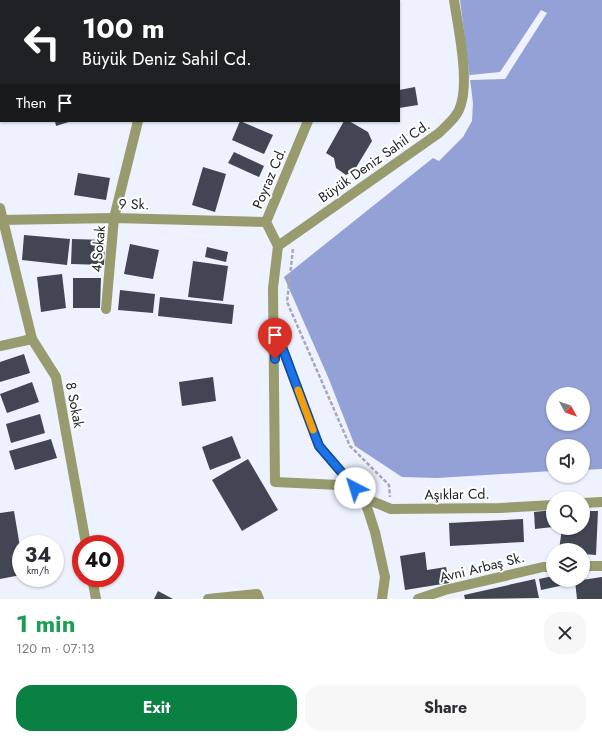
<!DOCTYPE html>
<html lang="en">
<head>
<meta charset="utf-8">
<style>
  :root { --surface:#fff; --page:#f7f7f7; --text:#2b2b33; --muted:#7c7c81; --accent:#0b8043 }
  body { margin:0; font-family:Jost,sans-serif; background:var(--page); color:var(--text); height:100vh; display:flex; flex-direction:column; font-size:15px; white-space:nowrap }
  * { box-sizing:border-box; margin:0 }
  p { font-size:13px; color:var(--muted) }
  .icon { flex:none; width:22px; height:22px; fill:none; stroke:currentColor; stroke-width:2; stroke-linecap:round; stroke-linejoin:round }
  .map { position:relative; height:599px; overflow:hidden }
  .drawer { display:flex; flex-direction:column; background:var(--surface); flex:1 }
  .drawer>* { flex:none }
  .banner { position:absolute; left:0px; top:0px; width:400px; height:122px; box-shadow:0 1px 3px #0004; background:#202124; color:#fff; overflow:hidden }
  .needle { width:26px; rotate:130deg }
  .fabs { position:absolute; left:546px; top:387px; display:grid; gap:8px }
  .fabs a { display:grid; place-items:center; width:44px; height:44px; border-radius:50%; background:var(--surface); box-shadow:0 1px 3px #0004; font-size:20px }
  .speed { position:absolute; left:12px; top:535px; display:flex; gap:8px; font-size:20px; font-weight:700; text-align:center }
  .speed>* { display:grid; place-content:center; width:52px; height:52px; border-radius:50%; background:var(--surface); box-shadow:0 1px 3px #0004; line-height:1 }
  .speed small { font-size:10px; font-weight:400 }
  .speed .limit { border:6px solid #d22; background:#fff; color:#111 }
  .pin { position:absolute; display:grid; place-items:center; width:34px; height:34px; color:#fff; margin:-41px -17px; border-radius:50% 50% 50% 0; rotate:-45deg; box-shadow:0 0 4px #0007 }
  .pin .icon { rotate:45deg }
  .me { position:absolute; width:44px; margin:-22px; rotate:320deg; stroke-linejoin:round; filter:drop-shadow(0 0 3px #0008) }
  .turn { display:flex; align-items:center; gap:14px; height:84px; padding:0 16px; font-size:18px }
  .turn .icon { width:52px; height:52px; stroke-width:2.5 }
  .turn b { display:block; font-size:28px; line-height:34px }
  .then { display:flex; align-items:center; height:38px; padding:0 16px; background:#0003; gap:8px; font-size:15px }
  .round { display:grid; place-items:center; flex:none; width:42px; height:42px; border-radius:16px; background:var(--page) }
  .head { display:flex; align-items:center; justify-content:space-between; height:68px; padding:0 16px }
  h1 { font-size:24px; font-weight:700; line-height:30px; color:#1e9e55 }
  .cta { display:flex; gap:8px; margin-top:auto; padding:8px 16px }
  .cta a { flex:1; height:46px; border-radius:16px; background:var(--accent); color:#fff; font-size:16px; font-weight:700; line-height:46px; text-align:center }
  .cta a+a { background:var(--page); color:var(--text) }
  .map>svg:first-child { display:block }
  .water { fill:#93a1d6; fill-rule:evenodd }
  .pier { fill:#eef2ff }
  .building { fill:#424552 }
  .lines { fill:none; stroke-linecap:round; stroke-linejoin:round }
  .path { stroke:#a7aab5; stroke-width:2.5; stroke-dasharray:4 2; stroke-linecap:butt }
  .minor { stroke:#989b6d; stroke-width:10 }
  .route-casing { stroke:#114b97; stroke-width:10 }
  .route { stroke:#1a73e8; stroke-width:7 }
  .slow { stroke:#f59e0b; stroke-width:7 }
  .labels { text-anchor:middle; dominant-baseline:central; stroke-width:4; stroke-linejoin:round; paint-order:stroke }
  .street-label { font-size:14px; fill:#222329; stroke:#fff }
</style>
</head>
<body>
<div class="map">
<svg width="602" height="599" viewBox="0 0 602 599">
  <rect width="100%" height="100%" fill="#eef2ff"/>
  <path class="water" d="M460,0H602V469L583,470V446H553V471L437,478L402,477L355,446L328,377L284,277L433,158L439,161L463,137L472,121L473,103ZM553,394H583V424H553Z"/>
  <path class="pier" d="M541,10L547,13L505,79L470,80V75L500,72Z"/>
  <g class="building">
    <path d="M415,87L418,105L399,108V90Z"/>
    <path d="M55,121H72L56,126Z"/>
    <path d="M240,121L273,135L264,154L232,140Z"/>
    <path d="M344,121H349L368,132L372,141L354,171L346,175L336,168L334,158L326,153Z"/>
    <path d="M234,152L264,166L259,177L228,163Z"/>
    <path d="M203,167L226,174L215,212L192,205Z"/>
    <path d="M78,173L110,178L106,200L74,195Z"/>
    <path d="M24,235L70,239L67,265L22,260Z"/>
    <path d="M72,239L105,240L104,265L71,264Z"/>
    <path d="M130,244L159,250L153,279L124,274Z"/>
    <path d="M207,247L228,252L226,262L205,257Z"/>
    <path d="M193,261L228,266L223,301L188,297Z"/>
    <path d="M62,274L66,308L41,312L37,277Z"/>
    <path d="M73,278H101L100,308H73Z"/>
    <path d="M120,290L155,294L153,313L118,310Z"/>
    <path d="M160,297L234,305L232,324L158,316Z"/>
    <path d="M24,354L30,373L0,382V362Z"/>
    <path d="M213,377L216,401L182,406L179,382Z"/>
    <path d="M32,382L39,402L7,413L0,394Z"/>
    <path d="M40,414L45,433L11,443L6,424Z"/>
    <path d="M232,436L241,458L210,470L202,447Z"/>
    <path d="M51,439L57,458L15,470L9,451Z"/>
    <path d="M248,459L278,510L242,531L212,480Z"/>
    <path d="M553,510V527L535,529L534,512Z"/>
    <path d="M14,511L21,553V575L0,579V513Z"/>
    <path d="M583,511H598L596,555L583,554V550H559L562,528H583Z"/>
    <path d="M523,519L524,542L450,546L449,523Z"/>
    <path d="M425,552L427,570L446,567L449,583L405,590L400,556Z"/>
    <path d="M553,576V580H568L569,584L541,590L539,579Z"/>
    <path d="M602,577V599H577L575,581Z"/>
    <path d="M535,579L539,598L465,599L464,595Z"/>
    <path d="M158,591L173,599H154Z"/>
  </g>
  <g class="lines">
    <path class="path" d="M293,249L287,302L350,446L389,485L390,497"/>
    <g class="minor">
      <path d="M454,0C458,28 473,92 456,115C452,121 445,127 439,133L278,246L273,288L275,482L339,485L364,498L391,509L500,508L553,505"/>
      <path d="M59,1L62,0"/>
      <path d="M91,1L97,0"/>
      <path d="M162,1V0"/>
      <path d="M358,1V0"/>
      <path d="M0,19H1"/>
      <path d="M0,208L32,339L56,377L86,544"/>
      <path d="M0,220L114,218L266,222"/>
      <path d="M278,246L266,222L308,121"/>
      <path d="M106,309L114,218L138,121"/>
      <path d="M277,334L319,446L364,498L375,532L385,577L382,599"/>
      <path d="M0,346L32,339"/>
      <path d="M583,503L602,502"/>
      <path d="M583,566H602"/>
      <path d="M92,578L96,599"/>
      <path d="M208,599L257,594L259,599"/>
      <path d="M418,599L445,590L543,567H553"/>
    </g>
  </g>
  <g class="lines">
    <defs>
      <path id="route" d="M275,359V328L319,446L355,488"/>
    </defs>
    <use href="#route" class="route-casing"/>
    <use href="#route" class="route"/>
    <path class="slow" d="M298,390L313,430"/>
  </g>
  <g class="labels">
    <g class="street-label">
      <text transform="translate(374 161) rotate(-35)">Büyük Deniz Sahil Cd.</text>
      <text transform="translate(269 178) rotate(-67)">Poyraz Cd.</text>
      <text transform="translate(134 204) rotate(1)">9 Sk.</text>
      <text transform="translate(98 249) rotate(-85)">4 Sokak</text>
      <text transform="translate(75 405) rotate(79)">8 Sokak</text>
      <text transform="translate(457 494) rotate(-1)">Aşıklar Cd.</text>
      <text transform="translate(482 567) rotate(-14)">Avni Arbaş Sk.</text>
    </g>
  </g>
</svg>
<div class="fabs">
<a><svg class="needle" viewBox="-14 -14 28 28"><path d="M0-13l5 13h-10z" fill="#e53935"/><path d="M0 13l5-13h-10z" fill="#7c7c81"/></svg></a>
<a><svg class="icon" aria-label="sound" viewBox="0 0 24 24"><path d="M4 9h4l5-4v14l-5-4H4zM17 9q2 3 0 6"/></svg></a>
<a><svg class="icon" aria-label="search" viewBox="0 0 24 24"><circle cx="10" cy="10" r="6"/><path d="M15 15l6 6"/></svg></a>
<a><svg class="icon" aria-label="layers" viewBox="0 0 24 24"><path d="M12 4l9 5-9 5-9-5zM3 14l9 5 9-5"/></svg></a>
</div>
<div class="speed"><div>34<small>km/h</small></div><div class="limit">40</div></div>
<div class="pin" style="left:275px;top:359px;background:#d93025"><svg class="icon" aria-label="arrive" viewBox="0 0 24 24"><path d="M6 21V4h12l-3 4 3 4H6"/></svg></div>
<svg class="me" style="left:355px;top:488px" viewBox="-20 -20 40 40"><circle r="19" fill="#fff"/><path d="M0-13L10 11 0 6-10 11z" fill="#1a73e8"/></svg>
<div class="banner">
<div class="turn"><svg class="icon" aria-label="left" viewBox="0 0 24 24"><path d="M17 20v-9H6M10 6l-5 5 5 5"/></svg><div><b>100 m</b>Büyük Deniz Sahil Cd.</div></div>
<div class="then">Then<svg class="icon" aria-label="arrive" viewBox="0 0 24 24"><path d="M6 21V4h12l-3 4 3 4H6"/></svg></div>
</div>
</div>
<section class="drawer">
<div class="head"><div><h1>1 min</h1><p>120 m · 07:13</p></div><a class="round"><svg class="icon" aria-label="close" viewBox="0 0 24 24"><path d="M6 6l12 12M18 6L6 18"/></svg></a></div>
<div class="cta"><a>Exit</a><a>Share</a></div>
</section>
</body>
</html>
